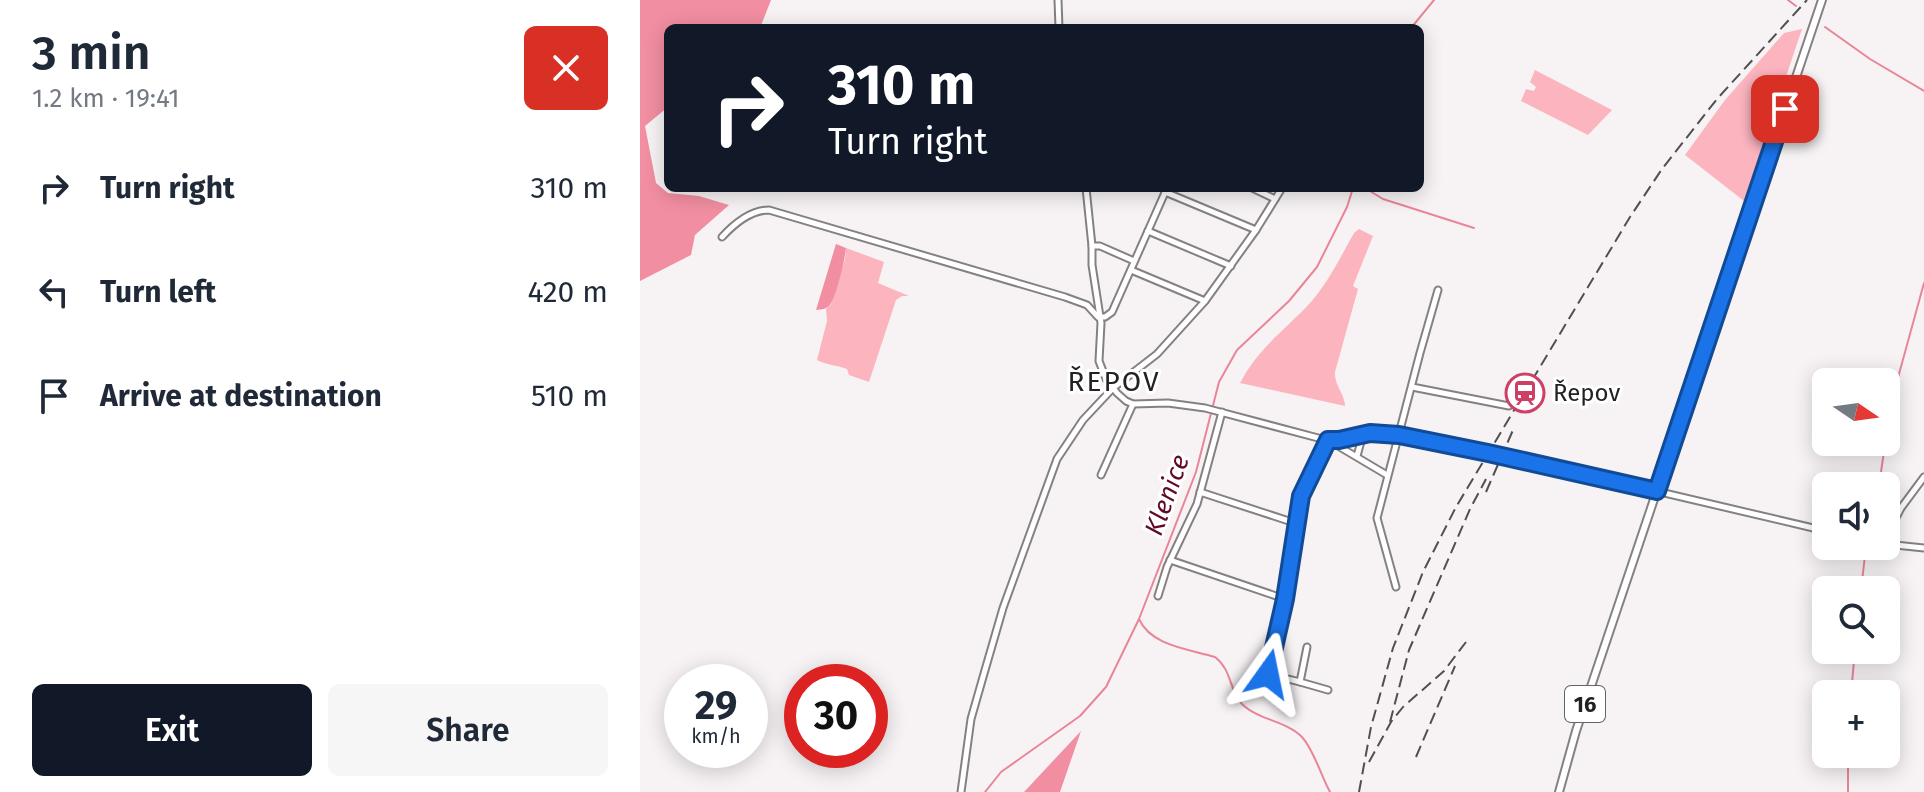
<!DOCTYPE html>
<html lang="en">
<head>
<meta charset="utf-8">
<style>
  :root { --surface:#fff; --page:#f6f6f7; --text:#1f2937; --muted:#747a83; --accent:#111827 }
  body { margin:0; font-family:"Fira Sans",sans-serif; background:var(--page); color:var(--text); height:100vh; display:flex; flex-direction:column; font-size:30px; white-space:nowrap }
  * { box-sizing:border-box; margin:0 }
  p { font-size:26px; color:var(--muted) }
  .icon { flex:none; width:44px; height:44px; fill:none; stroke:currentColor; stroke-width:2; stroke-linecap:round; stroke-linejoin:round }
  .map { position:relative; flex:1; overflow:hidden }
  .side { display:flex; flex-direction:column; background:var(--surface); width:640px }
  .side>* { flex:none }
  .hud { position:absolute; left:24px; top:24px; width:760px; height:168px; border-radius:12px; box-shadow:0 4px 20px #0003; background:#111827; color:#fff; overflow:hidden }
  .needle { width:52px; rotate:103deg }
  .tools { position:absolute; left:1172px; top:368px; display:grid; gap:16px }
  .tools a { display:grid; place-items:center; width:88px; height:88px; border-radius:12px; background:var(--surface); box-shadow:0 4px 20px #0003; font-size:40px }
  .speed { position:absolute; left:24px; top:664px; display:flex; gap:16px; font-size:40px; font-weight:700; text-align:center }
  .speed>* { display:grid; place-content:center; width:104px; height:104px; border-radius:50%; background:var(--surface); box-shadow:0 4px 20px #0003; line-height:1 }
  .speed small { font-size:20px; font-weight:400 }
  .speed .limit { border:12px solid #d22; background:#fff; color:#111 }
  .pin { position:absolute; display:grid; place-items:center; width:68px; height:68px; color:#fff; margin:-34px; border-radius:16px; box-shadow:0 4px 12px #0006 }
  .me { position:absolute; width:88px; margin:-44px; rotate:12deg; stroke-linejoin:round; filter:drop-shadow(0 0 6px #0008) }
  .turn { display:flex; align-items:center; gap:28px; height:168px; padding:0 32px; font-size:36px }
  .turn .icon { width:104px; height:104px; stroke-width:2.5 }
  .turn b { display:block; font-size:56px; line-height:68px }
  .round { display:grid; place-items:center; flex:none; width:84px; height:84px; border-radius:12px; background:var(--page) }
  .overview { display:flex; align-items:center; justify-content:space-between; height:136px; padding:0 32px }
  h1 { font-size:48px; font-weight:600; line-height:60px }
  .primary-button { display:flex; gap:16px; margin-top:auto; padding:16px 32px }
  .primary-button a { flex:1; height:92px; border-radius:12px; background:var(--accent); color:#fff; font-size:32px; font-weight:600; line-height:92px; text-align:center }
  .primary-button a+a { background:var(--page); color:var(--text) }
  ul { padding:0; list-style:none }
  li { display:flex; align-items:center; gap:24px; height:104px; padding:0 32px }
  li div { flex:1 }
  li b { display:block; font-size:30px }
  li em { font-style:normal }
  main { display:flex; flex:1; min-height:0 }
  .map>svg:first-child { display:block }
  .green { fill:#fcb4bf }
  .forest { fill:#f28ea1 }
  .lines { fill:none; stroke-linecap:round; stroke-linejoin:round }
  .stream { stroke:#e88698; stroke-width:2 }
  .minor-casing { stroke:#858182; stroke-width:9 }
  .major-casing { stroke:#858182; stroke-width:10 }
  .minor { stroke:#fff; stroke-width:5 }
  .major { stroke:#fff; stroke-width:6 }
  .rail { stroke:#514f4f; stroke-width:2; stroke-dasharray:12 6; stroke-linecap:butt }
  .route-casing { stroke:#114b97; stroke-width:20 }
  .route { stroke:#1a73e8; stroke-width:14 }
  .labels { text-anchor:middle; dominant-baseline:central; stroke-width:6; stroke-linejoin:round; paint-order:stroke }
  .shield { fill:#fff; stroke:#656464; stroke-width:2 }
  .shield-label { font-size:22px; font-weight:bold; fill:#232121 }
  .poi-label { font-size:24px; fill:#232121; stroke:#fff; text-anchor:start }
  .water-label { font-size:26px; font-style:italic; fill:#620827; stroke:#fff }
  .quarter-label { font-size:28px; letter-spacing:2px; fill:#232121; stroke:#fff }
</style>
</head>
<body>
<main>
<section class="side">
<div class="overview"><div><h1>3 min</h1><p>1.2 km · 19:41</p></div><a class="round" style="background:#d93025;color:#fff"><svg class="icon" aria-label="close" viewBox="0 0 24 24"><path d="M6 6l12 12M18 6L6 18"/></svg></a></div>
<ul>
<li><svg class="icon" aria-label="right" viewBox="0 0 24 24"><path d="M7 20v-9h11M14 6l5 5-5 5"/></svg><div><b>Turn right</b></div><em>310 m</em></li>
<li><svg class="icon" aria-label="left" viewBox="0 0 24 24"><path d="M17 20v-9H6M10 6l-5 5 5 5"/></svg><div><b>Turn left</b></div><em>420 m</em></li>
<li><svg class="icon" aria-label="arrive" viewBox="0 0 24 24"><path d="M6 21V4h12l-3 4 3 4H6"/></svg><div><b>Arrive at destination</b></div><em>510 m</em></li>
</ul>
<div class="primary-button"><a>Exit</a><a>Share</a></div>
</section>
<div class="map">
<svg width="1284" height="792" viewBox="0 0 1284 792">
  <rect width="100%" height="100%" fill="#f7f3f4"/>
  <g class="green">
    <path d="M1162,29L1104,201L1045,155L1085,100L1144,33Z"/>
    <path d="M895,70L972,110L948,135L881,101L886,89L894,91L896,87L890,82Z"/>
    <path d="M719,229L733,236L713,286L718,289L695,372C694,385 705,394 705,406L600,383C619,347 644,331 670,303C688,283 701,256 714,233Z"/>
    <path d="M206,248L244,262L238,283L269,296H262L256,300L229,382L209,375L207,369C196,365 187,365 177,360L187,321L186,309L191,304L205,259Z"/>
  </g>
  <g class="forest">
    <path d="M0,0H131L120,28H28V107L5,126L16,183L28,193L59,196L89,205L55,235L51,255L0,281Z"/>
    <path d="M196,244L206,248C205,259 196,299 189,306C184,310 182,309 176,310Z"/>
    <path d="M441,731L420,792H384Z"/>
  </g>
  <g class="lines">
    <g class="stream">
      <path d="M1148,0L1156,6"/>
      <path d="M1185,27L1230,59L1284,91"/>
      <path d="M771,28L794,0"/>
      <path d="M725,188L743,199L834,228"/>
      <path d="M1247,435L1259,374L1284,283"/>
      <path d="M1239,486L1245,444"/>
      <path d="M1221,590L1226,547"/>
      <path d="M499,619C511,646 549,649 575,657C592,670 589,690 602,704C618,720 647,721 662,737C674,750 681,776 690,792"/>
      <path d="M1211,694L1215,650"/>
      <path d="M1208,754V792"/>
      <path d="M345,792L361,772L440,716L466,687L499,619L556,472L579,382L597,350L649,301L677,267L707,207L713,188"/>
    </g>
    <defs>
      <g id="minor">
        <path d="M418,0L419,28"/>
        <path d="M446,188L452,246V265L461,323L459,361L466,379L477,393L486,401L493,404L528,403L565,408L682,439L699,440L730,433L759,435L952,476L1186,531"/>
        <path d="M612,188L635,199"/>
        <path d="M525,192L616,230"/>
        <path d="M508,231L591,266"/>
        <path d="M82,237C94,224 110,210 129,210L425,297L447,305L458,317"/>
        <path d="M452,246H460L494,261"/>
        <path d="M491,270L565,301"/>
        <path d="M459,317H465L472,312L527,188"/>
        <path d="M772,387L869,406"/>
        <path d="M717,456L723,434"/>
        <path d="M461,475L493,404"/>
        <path d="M560,492L655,523"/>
        <path d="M1246,537L1261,508L1284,477"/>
        <path d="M1246,544L1284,548"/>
        <path d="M530,560L645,599"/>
        <path d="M756,587L737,518L780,353L798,290"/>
        <path d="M518,596L527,567L557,504L582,412"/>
        <path d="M667,647L660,682L688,690"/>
        <path d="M660,682L628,674L645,599L661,496L688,440L747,475"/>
        <path d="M321,792L331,719L343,677L363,608L417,459L443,420L473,388L517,354L565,301L616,230L642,188"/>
      </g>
      <path id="major" d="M919,792L936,731L1182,0"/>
    </defs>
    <use href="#minor" class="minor-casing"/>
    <use href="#major" class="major-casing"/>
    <use href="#minor" class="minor"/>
    <use href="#major" class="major"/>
    <g class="rail">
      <path d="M846,492L873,430"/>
      <path d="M750,722L769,650L830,509L846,479"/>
      <path d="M776,757L815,666"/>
      <path d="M729,762L751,722L763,707L804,671L826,642"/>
      <path d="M719,792L731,727L753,648L783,572L816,507L990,217L1022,169L1077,99L1167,0"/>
    </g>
  </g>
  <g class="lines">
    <defs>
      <path id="route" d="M628,674L645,599L661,496L688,440H699L730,433L759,435L848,453L1017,491L1145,109"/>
    </defs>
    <use href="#route" class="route-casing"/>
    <use href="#route" class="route"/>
  </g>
  <defs>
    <symbol id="station-ring" viewBox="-11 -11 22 22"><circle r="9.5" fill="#fff" stroke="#ce3f66" stroke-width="1.5"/><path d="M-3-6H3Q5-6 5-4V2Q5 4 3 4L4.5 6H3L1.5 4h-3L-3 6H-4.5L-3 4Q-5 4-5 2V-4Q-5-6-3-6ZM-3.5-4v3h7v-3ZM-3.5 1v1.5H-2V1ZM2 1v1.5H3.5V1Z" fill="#ce3f66"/></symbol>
  </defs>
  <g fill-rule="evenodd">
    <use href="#station-ring" x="863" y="371" width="44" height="44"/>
  </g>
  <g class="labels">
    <rect class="shield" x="925" y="686" width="40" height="36" rx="6"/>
    <g class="shield-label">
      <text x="945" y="704">16</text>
    </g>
    <g class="poi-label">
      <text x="913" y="393">Řepov</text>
    </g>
    <g class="water-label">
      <text transform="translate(527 495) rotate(-70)">Klenice</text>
    </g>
    <g class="quarter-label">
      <text x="474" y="381">ŘEPOV</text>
    </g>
  </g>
</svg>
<div class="tools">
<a><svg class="needle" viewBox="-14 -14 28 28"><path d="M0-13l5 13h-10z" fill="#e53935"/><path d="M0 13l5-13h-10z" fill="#747a83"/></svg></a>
<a><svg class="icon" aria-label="sound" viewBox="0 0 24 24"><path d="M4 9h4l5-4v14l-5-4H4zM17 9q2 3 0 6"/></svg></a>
<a><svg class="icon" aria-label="search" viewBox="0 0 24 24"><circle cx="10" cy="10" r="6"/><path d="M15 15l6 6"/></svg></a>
<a>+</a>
</div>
<div class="speed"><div>29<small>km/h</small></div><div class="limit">30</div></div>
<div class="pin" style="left:1145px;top:109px;background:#d93025"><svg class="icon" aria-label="arrive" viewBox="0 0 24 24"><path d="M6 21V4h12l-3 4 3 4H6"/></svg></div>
<svg class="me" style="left:628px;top:674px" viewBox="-20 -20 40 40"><path d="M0-17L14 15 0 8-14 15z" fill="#1a73e8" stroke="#fff" stroke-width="4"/></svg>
<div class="hud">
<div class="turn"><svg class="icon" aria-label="right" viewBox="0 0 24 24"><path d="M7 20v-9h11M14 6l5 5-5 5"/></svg><div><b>310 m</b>Turn right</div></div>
</div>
</div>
</main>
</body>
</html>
